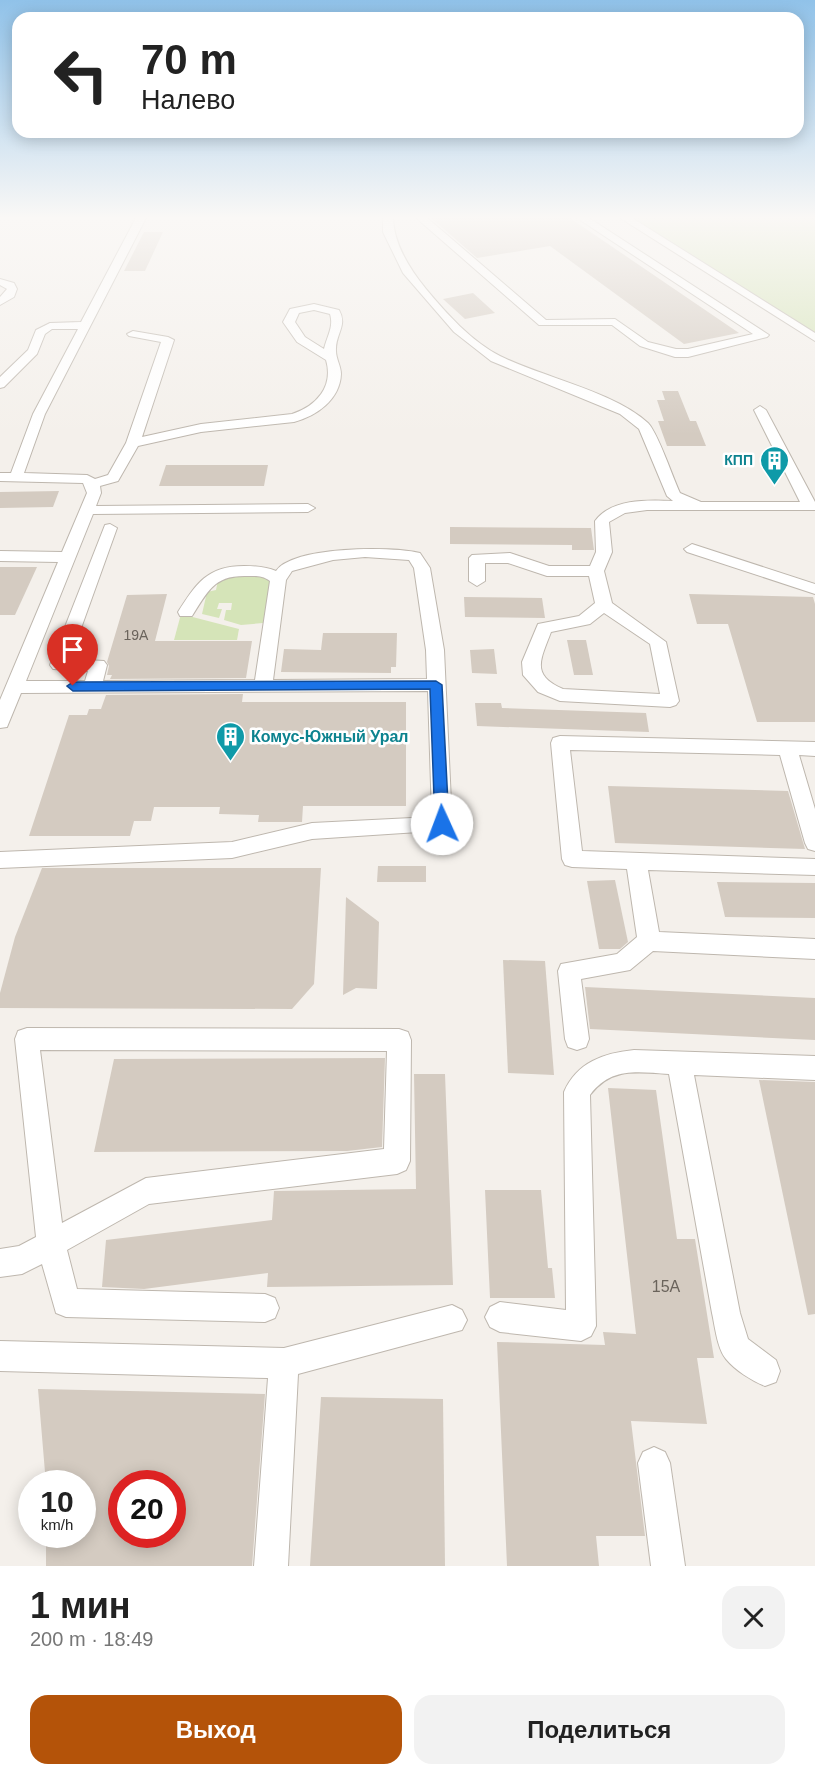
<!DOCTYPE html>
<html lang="ru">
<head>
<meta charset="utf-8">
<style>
  :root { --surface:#fff; --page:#f2f2f2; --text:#222; --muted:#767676; --accent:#b45309 }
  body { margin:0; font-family:Helvetica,sans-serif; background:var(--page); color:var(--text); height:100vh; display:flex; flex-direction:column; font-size:22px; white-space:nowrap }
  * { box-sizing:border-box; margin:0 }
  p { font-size:20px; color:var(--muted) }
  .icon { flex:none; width:33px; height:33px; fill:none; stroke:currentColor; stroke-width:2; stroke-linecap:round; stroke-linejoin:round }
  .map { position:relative; height:1566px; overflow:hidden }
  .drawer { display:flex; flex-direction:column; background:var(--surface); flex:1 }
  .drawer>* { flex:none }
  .hud { position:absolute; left:12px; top:12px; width:792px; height:126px; border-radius:18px; box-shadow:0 3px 15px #0003; background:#fff; color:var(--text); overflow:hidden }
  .speed { position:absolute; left:18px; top:1470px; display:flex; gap:12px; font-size:30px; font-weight:700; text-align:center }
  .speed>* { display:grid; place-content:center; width:78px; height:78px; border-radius:50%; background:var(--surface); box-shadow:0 3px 15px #0003; line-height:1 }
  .speed small { font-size:15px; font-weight:400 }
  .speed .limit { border:9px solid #d22; background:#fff; color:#111 }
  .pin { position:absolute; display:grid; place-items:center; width:51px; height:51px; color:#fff; margin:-62px -26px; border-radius:50% 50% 50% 0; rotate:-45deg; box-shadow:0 0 6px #0007 }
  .pin .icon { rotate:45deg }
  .me { position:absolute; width:66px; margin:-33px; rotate:358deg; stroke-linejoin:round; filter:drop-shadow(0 0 4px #0008) }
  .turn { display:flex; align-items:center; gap:21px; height:126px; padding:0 30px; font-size:27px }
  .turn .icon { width:78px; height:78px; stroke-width:2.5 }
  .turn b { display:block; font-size:42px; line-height:51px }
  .round { display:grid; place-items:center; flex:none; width:63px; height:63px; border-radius:18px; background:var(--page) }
  .overview { display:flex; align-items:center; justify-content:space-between; height:102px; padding:0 30px }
  h1 { font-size:36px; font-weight:700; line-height:45px }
  .cta { display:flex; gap:12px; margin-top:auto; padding:12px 30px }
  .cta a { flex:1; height:69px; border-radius:18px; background:var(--accent); color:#fff; font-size:24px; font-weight:700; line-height:69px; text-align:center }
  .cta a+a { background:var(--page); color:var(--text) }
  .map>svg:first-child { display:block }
  .green { fill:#d5e4b8 }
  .building { fill:#d4cbc1; fill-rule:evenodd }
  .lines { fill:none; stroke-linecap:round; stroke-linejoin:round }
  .minor-casing { stroke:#beb7ae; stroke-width:2 }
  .minor { fill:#fff; fill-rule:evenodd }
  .route { fill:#1a73e8; stroke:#114b97; stroke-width:1.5 }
  .labels { text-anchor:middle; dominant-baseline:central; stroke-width:5; stroke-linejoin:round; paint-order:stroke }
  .far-culture-label { font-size:14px; font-weight:bold; fill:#0d838f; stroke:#fff; text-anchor:end }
  .number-label { font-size:14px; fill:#6a635b }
  .culture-label { font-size:16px; font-weight:bold; fill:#0d838f; stroke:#fff; text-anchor:start }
  .near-number-label { font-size:16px; fill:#6a635b }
</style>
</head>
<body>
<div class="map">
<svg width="815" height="1566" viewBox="0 0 815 1566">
  <rect width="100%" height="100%" fill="#f4f0eb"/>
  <g class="green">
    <path d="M627,216H815V334Z"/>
    <path d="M224,574L260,575L271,580L263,623L241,625L224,620L226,610H231L232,603H219L217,609H222L219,618L202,614L207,592L216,590L218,580Z"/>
    <path d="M181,614L239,629L237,640H174Z"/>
  </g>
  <g class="building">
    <path d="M429,216H567L739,333L684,344L550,246L477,258Z"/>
    <path d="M144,232H163L145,271H124Z"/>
    <path d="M473,293L495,313L465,319L443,299Z"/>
    <path d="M662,391H678L690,421H696L706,446H667L658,421H664L657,400H665Z"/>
    <path d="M166,465H268L264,486H159Z"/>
    <path d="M59,491L53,507L0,508V492Z"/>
    <path d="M450,527L591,528L594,550H572V545L450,544Z"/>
    <path d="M0,567H37L15,615H0Z"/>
    <path d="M167,594L155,641H252L246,678L110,679L112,675H107L109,666L107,662L127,595Z"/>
    <path d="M689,594L813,597L815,604V722H757L728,624H697Z"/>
    <path d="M464,597L542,598L545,618L465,617Z"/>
    <path d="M323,633H397L396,667H391V673L281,672L284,649L321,650Z"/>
    <path d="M567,640H586L593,675H574Z"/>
    <path d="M494,649L497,674L472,673L470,650Z"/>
    <path d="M243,694L242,702H406V806H303L302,822H258L259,815L219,814L220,807H154L151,821H134L130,836H29L69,715H87L89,709H101L106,695Z"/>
    <path d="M475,703H501L502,708L646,713L649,732L477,726Z"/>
    <path d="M608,786L788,791L805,849L615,843Z"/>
    <path d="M378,866H426V882H377Z"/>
    <path d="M42,868H321L314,984L292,1009L0,1008V993L15,937Z"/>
    <path d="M615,880L628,942L620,949H599L587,881Z"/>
    <path d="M717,882L815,883V918L725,917Z"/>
    <path d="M346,897L379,922L377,989L356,988L343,995Z"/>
    <path d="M503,960L545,961L554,1075L508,1073Z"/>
    <path d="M585,987L815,998V1040L590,1029Z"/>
    <path d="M385,1058L382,1147L347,1151L94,1152L114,1059Z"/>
    <path d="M414,1074H445L453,1285L267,1287L268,1273L144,1289L102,1287L106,1240L272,1220L274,1191L416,1189Z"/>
    <path d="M759,1080L815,1082V1314L808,1315Z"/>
    <path d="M608,1088L656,1090L677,1239H695L714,1358H697L707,1424L631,1421L645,1536H596L599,1566H507L497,1342L605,1345L603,1332L636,1334Z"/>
    <path d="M485,1190H541L548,1268H552L555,1298H490Z"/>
    <path d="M38,1389L265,1394L252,1566H46V1534H82V1484H46ZM122,1484H172V1534H122Z"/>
    <path d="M321,1397L443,1399L445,1566H310Z"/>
  </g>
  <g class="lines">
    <defs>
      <g id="minor">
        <path d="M137,216H147L45,414L24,473L87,475L95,479L108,475L126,443L161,342L129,336L127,334L133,331L168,337L174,340L142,437L201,424L292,414C316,406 334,387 326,360L297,342L283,322L290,309L314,304L339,310C348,326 335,334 336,351C336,359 341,366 341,374C340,400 316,416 294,422L201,432L138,446L118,481L100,486L101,493L96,506L308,504L315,508L308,512L93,514L26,681H85L88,671L53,669L50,665L105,525L110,524L117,528L70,659L104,661L107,665L103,681L255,680L270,581C262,575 256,576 247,576C214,575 208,591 192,616H180L178,612C196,584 207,566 244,566C255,566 266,567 276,571C293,546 392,546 420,553L430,568L444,650L452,824L449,830L312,839L232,858L0,868V852L232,842L312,823L432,817L428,691L21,693L7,727L0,728V700L58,562L0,561V551L62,552L87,493L83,483L0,481V473H11L33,414L78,329H52L45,334L37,354L4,387L0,388V377L28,350L36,330L50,323L81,322ZM314,310L330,314C334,327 327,336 324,349L305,337L295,322L299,313ZM365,557L409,560L414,568L426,650L427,679L273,680L286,580L292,571L333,560Z"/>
        <path d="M383,216H393C393,243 409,268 426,289C446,313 471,341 500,356C542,377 615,392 648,423C658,433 673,478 680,493L701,502H800L754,410L760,406L766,410L815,502V510H647L625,513L609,522L612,552L604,571L612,603L666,642L679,701L676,705L670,707L560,701L538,692L523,675L522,662L538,624L579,616L595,603L589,576H547L508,563H485V581L477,586L469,581V558L472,555L510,553L549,566H590L596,552L595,521C612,498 648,500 673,501L667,496L639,429L620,414L491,361L454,332L403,273L383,232ZM604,613L650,644L660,694L563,689C530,675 541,659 551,632L590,624Z"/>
        <path d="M414,216H425L546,320L615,319L648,342L676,349H688L753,334L574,216H586L769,335L767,337L688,357H675L640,346L612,325H539Z"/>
        <path d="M617,216H629L815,333V341Z"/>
        <path d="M0,279L14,283L17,289L14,297L0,305V297L7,289L0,285Z"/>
        <path d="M692,544L815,584V594L687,552L684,549Z"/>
        <path d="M560,736L815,742V756L799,755L815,809V851L808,849L805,843L780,755L570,750L582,851L815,859V875L648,870L659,932L815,939V959L653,951L630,970L581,979L589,1039L586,1047L577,1050L568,1047L565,1039L558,971L561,964L617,954L637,937L627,869L572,867L565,865L562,859L551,743L553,738Z"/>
        <path d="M27,1028L399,1029L408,1032L411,1040L410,1161L406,1170L397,1174L149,1204L67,1250L77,1289L265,1294L275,1298L279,1308L275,1318L265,1322L66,1317L56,1313L42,1264L22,1274L0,1277V1249L19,1246L36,1237L15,1039L18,1031ZM40,1050L387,1051L384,1149L146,1178L62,1223Z"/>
        <path d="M634,1050L815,1056V1080L694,1075L740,1313L748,1339L776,1360L780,1371L776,1382L765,1386C752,1381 735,1370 726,1359C717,1348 715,1326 712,1313L669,1074C636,1072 611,1067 590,1095L596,1326L591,1336L581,1341L500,1332L490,1327L485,1317L490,1307L500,1302L566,1310L564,1092C577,1062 604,1053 634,1050Z"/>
        <path d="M452,1305L462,1310L467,1320L462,1330L298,1374L288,1566H254L268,1378L0,1371V1341L284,1348Z"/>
        <path d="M654,1447L665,1452L670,1463L685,1566H651L638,1463L643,1452Z"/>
      </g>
    </defs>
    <use href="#minor" class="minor-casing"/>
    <use href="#minor" class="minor"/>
  </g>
  <linearGradient id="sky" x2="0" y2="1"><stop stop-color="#90c2e9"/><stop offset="0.5" stop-color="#faf8f6"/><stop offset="1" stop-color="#faf8f6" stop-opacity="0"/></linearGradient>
  <rect width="815" height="435" fill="url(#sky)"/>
  <path class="route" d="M436,681L442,685L449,824L442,829L435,824L430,689L73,691L67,686L73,682Z"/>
  <defs>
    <symbol id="building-pin" viewBox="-11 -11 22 30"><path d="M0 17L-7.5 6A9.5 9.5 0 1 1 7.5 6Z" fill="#0f9aa8" stroke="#fff"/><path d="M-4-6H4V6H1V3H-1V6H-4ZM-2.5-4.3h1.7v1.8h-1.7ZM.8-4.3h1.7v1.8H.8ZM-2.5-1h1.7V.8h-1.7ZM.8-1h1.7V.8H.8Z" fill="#fff"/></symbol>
  </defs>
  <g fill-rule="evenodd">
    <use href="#building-pin" x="758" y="444" width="33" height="45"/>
    <use href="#building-pin" x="214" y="720" width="33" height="45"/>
  </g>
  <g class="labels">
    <g class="far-culture-label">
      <text x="753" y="460">КПП</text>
    </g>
    <g class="number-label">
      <text x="136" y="635">19А</text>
    </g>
    <g class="culture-label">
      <text x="251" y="736">Комус-Южный Урал</text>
    </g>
    <g class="near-number-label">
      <text x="666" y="1286">15А</text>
    </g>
  </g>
</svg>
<div class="speed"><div>10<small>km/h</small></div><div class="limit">20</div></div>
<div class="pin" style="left:73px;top:686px;background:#d93025"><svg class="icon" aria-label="arrive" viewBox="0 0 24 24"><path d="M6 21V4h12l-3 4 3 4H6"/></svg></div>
<svg class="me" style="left:442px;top:824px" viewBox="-20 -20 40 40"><circle r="19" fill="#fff"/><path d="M0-13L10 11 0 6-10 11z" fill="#1a73e8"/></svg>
<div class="hud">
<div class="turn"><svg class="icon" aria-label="left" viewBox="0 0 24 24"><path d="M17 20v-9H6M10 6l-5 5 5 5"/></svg><div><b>70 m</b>Налево</div></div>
</div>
</div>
<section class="drawer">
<div class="overview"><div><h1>1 мин</h1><p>200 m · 18:49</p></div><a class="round"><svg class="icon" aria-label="close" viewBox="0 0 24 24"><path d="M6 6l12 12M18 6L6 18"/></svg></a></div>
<div class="cta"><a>Выход</a><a>Поделиться</a></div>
</section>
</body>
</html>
